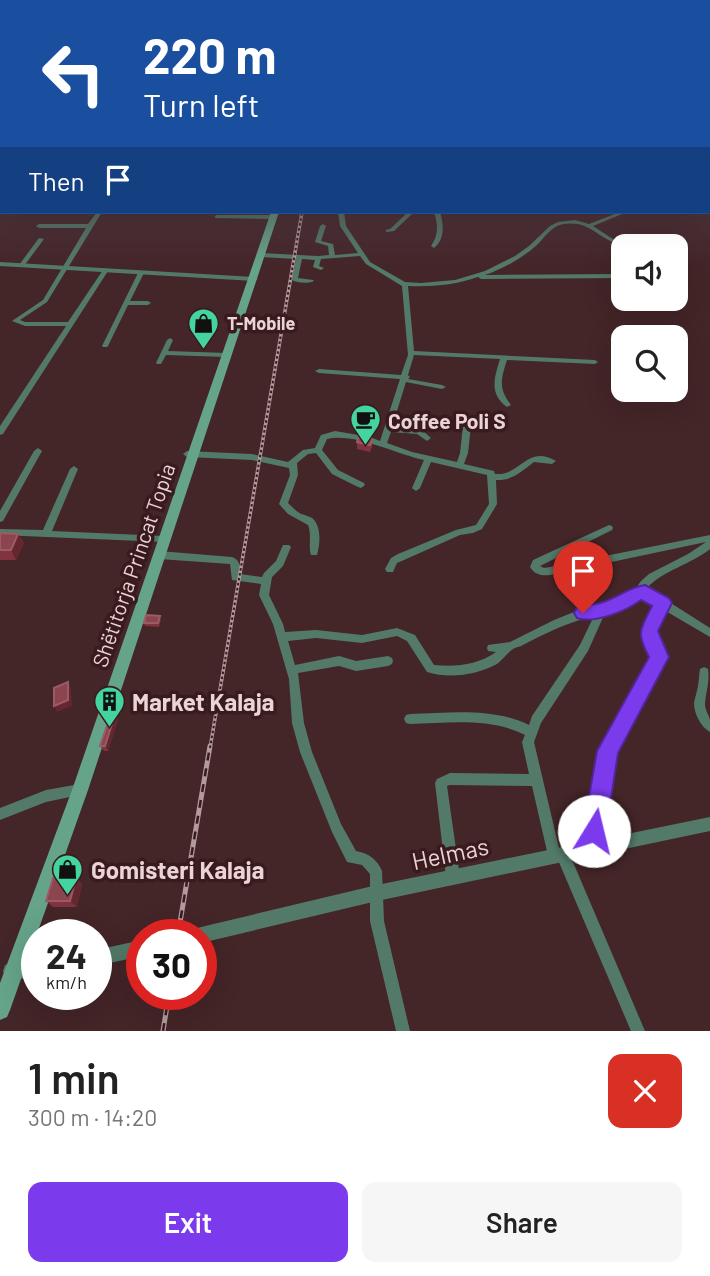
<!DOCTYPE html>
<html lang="en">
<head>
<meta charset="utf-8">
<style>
  :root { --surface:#fff; --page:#f6f6f6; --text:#222; --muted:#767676; --accent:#7c3aed }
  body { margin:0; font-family:Barlow,sans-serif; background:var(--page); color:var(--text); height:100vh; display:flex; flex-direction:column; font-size:26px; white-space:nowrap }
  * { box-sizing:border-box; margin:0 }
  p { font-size:23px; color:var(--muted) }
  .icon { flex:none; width:38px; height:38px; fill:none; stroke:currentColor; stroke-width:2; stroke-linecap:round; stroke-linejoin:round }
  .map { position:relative; height:1031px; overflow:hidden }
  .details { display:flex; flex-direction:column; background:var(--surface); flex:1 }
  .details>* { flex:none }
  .guide { position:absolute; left:0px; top:0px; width:710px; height:214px; box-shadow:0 7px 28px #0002; background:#1a4fa0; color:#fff; overflow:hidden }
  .controls { position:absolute; left:611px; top:234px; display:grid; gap:14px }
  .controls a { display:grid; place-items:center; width:77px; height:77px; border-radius:14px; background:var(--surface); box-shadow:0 7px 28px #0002; font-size:35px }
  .speed { position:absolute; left:21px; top:919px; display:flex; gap:14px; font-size:35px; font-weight:700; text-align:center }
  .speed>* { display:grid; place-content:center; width:91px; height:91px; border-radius:50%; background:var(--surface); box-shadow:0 7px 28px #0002; line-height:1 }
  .speed small { font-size:18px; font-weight:400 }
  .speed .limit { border:10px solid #d22; background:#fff; color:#111 }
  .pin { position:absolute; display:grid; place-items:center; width:60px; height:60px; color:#fff; margin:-72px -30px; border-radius:50% 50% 50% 0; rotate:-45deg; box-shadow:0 0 7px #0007 }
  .pin .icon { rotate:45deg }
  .me { position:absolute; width:77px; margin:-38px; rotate:9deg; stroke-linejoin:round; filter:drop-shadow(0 0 5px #0008) }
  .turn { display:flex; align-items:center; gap:24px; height:147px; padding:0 28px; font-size:32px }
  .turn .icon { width:91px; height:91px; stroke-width:2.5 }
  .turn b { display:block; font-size:49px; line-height:60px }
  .then { display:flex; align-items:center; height:66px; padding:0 28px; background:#0003; gap:14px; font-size:26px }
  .round { display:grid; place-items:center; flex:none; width:74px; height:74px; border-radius:14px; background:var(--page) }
  .headline { display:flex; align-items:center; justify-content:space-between; height:119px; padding:0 28px }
  h1 { font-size:42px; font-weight:600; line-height:52px }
  .action { display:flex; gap:14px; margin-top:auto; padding:14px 28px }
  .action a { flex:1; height:80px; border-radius:14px; background:var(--accent); color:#fff; font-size:28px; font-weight:600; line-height:80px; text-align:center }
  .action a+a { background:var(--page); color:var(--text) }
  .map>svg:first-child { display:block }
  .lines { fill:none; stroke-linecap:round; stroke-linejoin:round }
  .minor { fill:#537a69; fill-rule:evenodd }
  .tertiary { fill:#537a69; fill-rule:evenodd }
  .secondary { fill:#65a489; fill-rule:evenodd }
  .rail-far1-casing { stroke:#b39a9c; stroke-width:3.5 }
  .rail-casing { stroke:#b39a9c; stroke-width:5 }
  .rail-far1 { stroke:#391b1e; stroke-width:2; stroke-dasharray:2.5; stroke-linecap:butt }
  .rail { stroke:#391b1e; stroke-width:2.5; stroke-dasharray:8; stroke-linecap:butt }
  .wall { fill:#81333f }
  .shaded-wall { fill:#64262f }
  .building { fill:#8c444f; stroke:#9b5b64; stroke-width:2 }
  .route { fill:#7c3aed; stroke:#51269a; stroke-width:2 }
  .labels { text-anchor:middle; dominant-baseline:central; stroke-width:7; stroke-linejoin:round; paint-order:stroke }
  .far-poi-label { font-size:18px; font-weight:bold; fill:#ead4d5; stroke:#391b1e; text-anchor:start }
  .poi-label { font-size:21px; font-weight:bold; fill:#ead4d5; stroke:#391b1e; text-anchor:start }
  .street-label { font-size:21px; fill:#ead4d5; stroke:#391b1e }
  .near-poi-label { font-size:24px; font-weight:bold; fill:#ead4d5; stroke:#391b1e; text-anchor:start }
  .near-street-label { font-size:24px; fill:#ead4d5; stroke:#391b1e }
</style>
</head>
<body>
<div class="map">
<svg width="710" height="1031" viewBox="0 0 710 1031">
  <rect width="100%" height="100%" fill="#442528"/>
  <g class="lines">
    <g class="minor">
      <rect x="0" y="175" width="2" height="2"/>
      <rect x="0" y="203" width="2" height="4"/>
      <path d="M97,212H102L47,302L20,320L25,322H68L103,270L108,271L3,434L0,435V426L66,326H25L12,321L43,300L86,228H39L36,226L39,224H88Z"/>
      <path d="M133,212H185L182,214H136Z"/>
      <path d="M338,212H344L346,226L370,262L405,282L421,283L455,280L485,271L515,256L529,246L550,226L558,222L575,220L589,224L620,212H627L593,226L616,241V243C605,241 593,227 578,224C571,223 563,223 557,226C548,231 543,239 537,245C522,258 503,269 485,275L623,274V278L481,279L478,277C455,285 432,287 408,286L414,351L595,360L598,362L595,364L507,360C501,379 498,388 511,405L507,407C489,394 494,378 500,359L414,355L408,375L410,377L408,379L442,385L446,387L442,389L406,382L392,427L422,430L431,438L427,441L417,434L391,432L387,443L412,452L457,462L460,453L463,426L467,424L471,426L468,453L464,464L494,471L495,474C521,476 527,444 556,461L552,464L534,462C522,471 512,481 496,480L497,504L482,529L473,533L460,535L404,560L397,563L393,572H387L385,569L391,558L398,554L456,530L476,525L489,504L487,475L431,462L420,488L416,491L412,488L424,460C397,454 353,432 327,439L322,450L338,470L364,483L365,485L361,488L358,487L332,474L316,453L308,454L297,463L298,475L288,503C292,507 296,511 301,514C303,514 310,517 312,518C322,526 320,545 317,555H311C308,546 312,535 308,525L288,514L279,504L290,475L289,468L252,460L187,457L183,454L187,451L252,454L288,462L303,450L315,448L321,435L335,431L370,437L380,441L400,379L319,373L315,371L319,369L401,375L408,355L402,286L366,264L360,256L321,259L319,266L324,268L321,270L313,267L315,260L302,259L298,278L313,280L314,281C309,284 297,283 292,280L296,259L261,257L258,255L261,253L318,256L329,255L328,246L315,242L320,226L323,224L326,226L321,241L333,244L335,255L358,253L340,226Z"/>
      <path d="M408,212H414L394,231L386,232V230L390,229Z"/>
      <path d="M434,212H440C444,225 445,239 434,248L431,246C439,235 438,224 434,212Z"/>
      <path d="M217,215H270L273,217L270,219L215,218V216Z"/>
      <path d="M39,238L44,239L24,266H20L19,265Z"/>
      <path d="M141,271L144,273L130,301H148L151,303L148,305H128L108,346L107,347H103L102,346L138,273Z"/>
      <path d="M170,338L173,340L168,351L227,353L230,355L227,357L166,355L161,364H157L156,363L167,340Z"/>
      <path d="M38,448L42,451L3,521L0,522V511L34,451Z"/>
      <path d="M74,466L78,469L52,531L164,536L167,537L169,539L167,541L164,542L0,535V529L43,530L70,469Z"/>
      <path d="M609,525L612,526L613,528L612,530L540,566L544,568L550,567L710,535V549C690,565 663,570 646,589L666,600L710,628V637L664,610C660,619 652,629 655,639C659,650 663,647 663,662L614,752L596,851L592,853L588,851L586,847L602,751L653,661C653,654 651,651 648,645C640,630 650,618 657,605L644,597H640L605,613L588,651L541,723L534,742L559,848L562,847L567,848L645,1031H631L558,860L554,861L549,860L532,786L450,785L447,786L460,877L458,882L453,884L448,882L446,877L435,783L437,779L450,773L529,774L522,742L525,735C490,717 448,723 410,724L406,723L404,719L406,715L410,714C449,713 492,707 529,725L532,716L580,645L594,616C568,622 546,633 523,645C520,647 516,647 513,649C507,653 503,660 497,664C477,675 449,679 427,672L407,641L397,636L362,643L316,638L288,641L295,665L339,656L356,661L388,656L392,658L393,661L392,664L388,666L356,671L339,666L298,673L304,723L312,752L341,824L356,851C368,853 377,859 382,871L384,921L410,1031H396L370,921V874L362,865L347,862L332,832L300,752L292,723L289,679L273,624L259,595L261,584L232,580L230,564L159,559L156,558L154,555L156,552L159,551L232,557C240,560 240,566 240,574L262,577L264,573L276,561L283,545H289L291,547L283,566L272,577L269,595L283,624L285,632L316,630L362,635L397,628L415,635L434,665C456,667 478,665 496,652L488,651L487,648L488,645L510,642L554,620L574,612L599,606L634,591L641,581L649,574L688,554L706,542L550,575C542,576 535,575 530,567L533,560Z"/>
      <path d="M704,667L708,669C710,681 706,691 705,704C705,710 709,715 710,720C710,724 710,728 710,732C701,727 694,714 694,703C695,697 697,692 698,686C699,680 699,674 700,669Z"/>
      <path d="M80,784L84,786L86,790L84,794L46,802L0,820V808L46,790Z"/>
    </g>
    <g class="tertiary">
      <path d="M0,262L254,277L258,279L254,281L0,266Z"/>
      <path d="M710,817V831L377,901L201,943V934H193L195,929L201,927L377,885Z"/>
      <path d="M142,940V956L96,966V950Z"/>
      <path d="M37,962V978L11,979L5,977L3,971L5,965L11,963Z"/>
    </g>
    <path class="secondary" d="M271,212H279L88,790L10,1010L7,1017L0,1020V983L72,790Z"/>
    <defs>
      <path id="rail-far1" d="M210,748L302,212"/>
      <g id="rail">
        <path d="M178,934L210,746"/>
        <path d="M163,1031L169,994"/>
      </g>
    </defs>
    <use href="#rail-far1" class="rail-far1-casing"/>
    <use href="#rail" class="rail-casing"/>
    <use href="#rail-far1" class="rail-far1"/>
    <use href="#rail" class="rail"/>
  </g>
  <g class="wall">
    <path d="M372,440V447L370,452L357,449V442Z"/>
    <path d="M0,533L18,534L24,543L16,560H0Z"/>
    <path d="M161,619L159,627L145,626L144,623Z"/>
    <path d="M118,720L108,751H104L100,746Z"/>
    <path d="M76,878L82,884L77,907H53L46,901Z"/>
  </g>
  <g class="shaded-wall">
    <path d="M18,534L24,543L16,560L11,550Z"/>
    <path d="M68,682L71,688L72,706L57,712L54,706Z"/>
    <path d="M115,714L118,720L108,751L105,746Z"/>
    <path d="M76,878L82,884L77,907L70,901Z"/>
  </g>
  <g class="building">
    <path d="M359,437L372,440L370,445L357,442Z"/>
    <path d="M0,533L18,534L11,550H0Z"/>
    <path d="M146,615L160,616L158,623H144Z"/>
    <path d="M68,682V700L54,706V688Z"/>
    <path d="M111,714H115L105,746H100Z"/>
    <path d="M53,878H76L70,901H46Z"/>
  </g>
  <linearGradient id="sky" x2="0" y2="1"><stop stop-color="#251416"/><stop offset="0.46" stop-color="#564653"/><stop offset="1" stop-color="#564653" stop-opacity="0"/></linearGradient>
  <rect width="710" height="268" fill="url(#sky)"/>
  <path class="route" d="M645,585L669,598L672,603L658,631L669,657L618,753L606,831L603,839L594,842L586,839L583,831L597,751L649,657C636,632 640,630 652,606L641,600C626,611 595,624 577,618L574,613L577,607C584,605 592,605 600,603C616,599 629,587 645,585Z"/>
  <defs>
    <symbol id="shop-pin" viewBox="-11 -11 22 30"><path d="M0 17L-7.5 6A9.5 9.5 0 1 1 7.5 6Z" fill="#44d49f" stroke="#391b1e"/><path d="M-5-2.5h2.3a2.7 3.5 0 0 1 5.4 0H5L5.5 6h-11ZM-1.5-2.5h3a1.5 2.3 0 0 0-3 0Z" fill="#111"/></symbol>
    <symbol id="cafe-pin" viewBox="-11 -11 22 30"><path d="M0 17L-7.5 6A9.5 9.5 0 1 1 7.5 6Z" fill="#44d49f" stroke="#391b1e"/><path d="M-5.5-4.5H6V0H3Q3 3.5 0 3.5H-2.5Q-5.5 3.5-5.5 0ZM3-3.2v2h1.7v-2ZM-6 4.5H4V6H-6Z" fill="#111"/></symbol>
    <symbol id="building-pin" viewBox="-11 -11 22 30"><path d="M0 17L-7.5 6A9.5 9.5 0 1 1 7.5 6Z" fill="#44d49f" stroke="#391b1e"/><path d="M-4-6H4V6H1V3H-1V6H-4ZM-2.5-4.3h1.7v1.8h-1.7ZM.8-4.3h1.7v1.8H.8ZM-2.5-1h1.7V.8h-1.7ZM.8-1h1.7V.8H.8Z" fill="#111"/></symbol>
  </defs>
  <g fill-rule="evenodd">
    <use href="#shop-pin" x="186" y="306" width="35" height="47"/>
    <use href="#cafe-pin" x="348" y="402" width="35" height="47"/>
    <use href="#building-pin" x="92" y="684" width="35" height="47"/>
    <use href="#shop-pin" x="50" y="852" width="35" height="47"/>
  </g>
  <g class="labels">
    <g class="far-poi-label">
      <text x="227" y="323">T-Mobile</text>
    </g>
    <g class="poi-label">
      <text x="388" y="420">Coffee Poli S</text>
    </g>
    <g class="street-label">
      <text transform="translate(133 565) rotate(-71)">Shëtitorja Princat Topia</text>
    </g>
    <g class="near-poi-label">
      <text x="132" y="701">Market Kalaja</text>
      <text x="91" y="869">Gomisteri Kalaja</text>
    </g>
    <g class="near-street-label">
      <text transform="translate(450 853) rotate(-12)">Helmas</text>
    </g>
  </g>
</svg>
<div class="controls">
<a><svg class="icon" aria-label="sound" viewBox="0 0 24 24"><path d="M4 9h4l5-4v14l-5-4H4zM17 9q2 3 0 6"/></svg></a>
<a><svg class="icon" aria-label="search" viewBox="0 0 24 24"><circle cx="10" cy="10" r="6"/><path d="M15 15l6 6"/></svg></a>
</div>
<div class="speed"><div>24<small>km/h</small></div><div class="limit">30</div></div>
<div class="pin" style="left:583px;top:613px;background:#d93025"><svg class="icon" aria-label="arrive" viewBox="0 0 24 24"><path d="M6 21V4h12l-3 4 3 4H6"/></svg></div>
<svg class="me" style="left:594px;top:831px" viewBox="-20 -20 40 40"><circle r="19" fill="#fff"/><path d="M0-13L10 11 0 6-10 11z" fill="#7c3aed"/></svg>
<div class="guide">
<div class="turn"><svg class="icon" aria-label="left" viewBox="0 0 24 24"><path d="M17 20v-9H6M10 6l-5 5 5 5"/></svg><div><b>220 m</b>Turn left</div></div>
<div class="then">Then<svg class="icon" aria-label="arrive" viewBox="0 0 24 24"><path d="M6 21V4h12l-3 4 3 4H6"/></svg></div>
</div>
</div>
<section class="details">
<div class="headline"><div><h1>1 min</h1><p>300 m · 14:20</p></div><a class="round" style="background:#d93025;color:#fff"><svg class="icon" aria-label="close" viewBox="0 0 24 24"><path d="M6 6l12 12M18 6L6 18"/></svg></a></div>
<div class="action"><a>Exit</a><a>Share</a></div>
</section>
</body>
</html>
